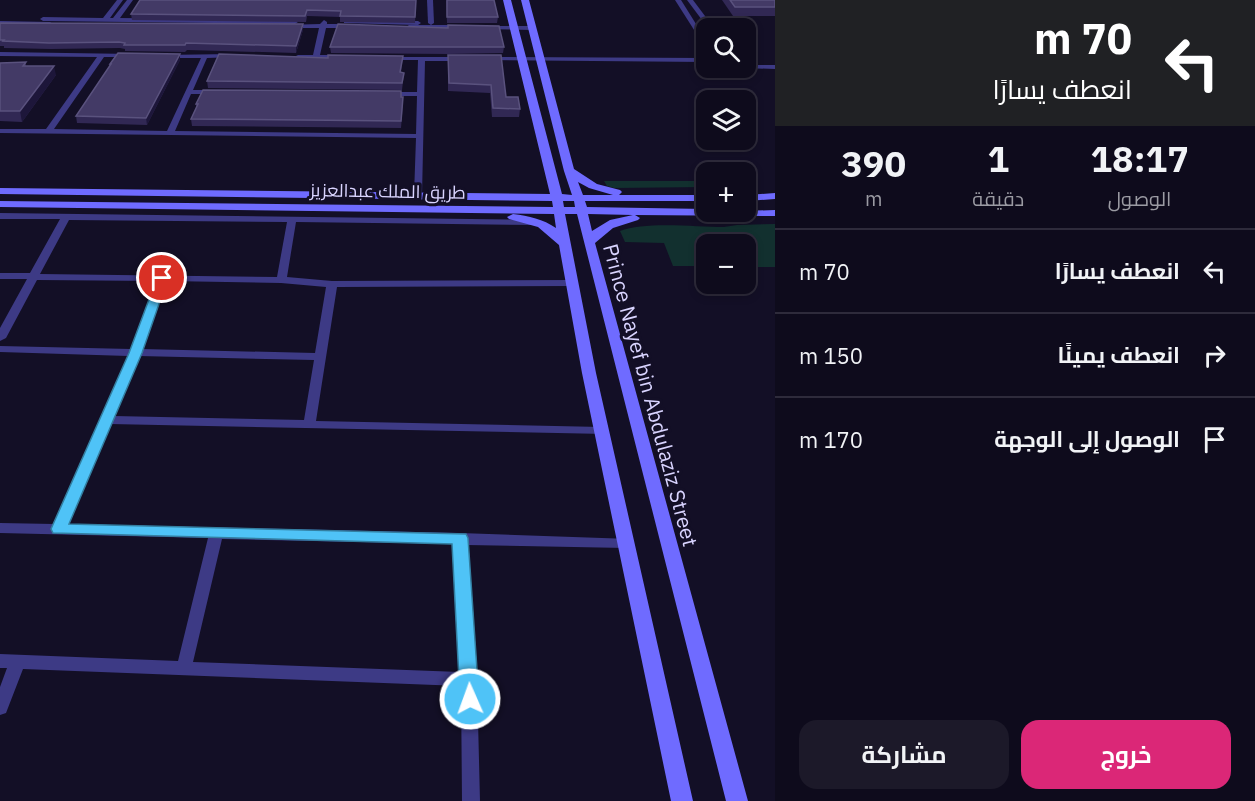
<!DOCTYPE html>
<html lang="ar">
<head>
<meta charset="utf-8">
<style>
  :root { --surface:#0e0b1c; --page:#1c1929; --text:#f1f3f6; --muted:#9b9ba3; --line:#2e2b3b; --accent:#db2777 }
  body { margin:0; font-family:"IBM Plex Sans",Cairo,sans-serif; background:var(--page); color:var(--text); direction:rtl; height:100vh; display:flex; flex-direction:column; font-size:22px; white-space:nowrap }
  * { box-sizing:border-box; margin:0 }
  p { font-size:20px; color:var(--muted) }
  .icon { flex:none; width:33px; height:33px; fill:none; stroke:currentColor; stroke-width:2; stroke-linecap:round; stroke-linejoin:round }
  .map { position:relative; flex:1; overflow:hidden; direction:ltr }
  .details { display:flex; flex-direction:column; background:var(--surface); width:480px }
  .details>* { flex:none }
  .hud { background:#202124; color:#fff; overflow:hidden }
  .fabs { position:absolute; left:696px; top:18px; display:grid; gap:12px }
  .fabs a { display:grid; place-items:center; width:60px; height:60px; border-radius:12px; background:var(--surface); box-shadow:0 3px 9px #0003,0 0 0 2px var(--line); font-size:30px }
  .pin { position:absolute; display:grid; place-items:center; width:51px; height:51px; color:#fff; margin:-26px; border:3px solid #fff; border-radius:50%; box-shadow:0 2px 6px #0007 }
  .me { position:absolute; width:66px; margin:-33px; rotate:358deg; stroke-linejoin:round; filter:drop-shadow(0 0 4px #0008) }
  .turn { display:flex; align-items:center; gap:21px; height:126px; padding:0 24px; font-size:27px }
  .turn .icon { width:78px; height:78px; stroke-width:2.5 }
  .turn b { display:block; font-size:42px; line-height:51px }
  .eta { display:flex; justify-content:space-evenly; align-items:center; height:102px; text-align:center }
  .eta b { font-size:36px; font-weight:700; line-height:42px }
  .button { display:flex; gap:12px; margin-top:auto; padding:12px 24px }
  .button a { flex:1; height:69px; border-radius:18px; background:var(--accent); color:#fff; font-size:24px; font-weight:700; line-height:69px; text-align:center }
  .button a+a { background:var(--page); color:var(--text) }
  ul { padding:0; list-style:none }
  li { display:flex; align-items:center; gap:18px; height:84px; padding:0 24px; border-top:2px solid var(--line) }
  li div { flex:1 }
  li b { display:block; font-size:22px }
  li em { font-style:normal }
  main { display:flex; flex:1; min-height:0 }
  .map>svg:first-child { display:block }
  .green { fill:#12302f }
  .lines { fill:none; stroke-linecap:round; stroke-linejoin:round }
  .street { fill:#3d3a85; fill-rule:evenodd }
  .secondary { fill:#6f6bff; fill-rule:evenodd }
  .wall { fill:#312854 }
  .shaded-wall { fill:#1d163a }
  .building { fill:#433a66; stroke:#5a527e; stroke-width:1.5 }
  .route { fill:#4fc3f7; stroke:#337fa1; stroke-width:1.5 }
  .labels { text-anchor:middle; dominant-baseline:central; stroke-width:6; stroke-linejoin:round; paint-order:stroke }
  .far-street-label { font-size:18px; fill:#d9d4ff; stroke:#130f26 }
  .street-label { font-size:21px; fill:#d9d4ff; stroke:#130f26 }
</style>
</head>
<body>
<main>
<section class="details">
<div class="hud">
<div class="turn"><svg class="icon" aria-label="left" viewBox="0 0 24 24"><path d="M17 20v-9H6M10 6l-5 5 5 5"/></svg><div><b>70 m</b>انعطف يسارًا</div></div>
</div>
<div class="eta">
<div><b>18:17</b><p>الوصول</p></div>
<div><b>1</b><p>دقيقة</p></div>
<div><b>390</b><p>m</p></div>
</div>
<ul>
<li><svg class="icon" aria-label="left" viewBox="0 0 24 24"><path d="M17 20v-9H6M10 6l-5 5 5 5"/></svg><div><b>انعطف يسارًا</b></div><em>70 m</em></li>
<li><svg class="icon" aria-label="right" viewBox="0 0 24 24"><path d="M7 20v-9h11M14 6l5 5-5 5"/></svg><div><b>انعطف يمينًا</b></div><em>150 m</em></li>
<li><svg class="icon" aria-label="arrive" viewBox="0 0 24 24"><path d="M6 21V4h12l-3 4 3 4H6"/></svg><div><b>الوصول إلى الوجهة</b></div><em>170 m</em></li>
</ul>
<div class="button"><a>خروج</a><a>مشاركة</a></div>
</section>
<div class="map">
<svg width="775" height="801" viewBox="0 0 775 801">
  <rect width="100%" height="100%" fill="#130f26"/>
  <g class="green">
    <path d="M604,181H706V187L614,188L607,186Z"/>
    <path d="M775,224V267H746V244H706V266H673L664,243L625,242L620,231C645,221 696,227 724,227L737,225Z"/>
  </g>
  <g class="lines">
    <g class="street">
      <path d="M117,0H123L110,18H113L127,0H133L120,18L295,20L298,22L295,24L43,21L40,19L43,17L103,18Z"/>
      <path d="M427,0H433L434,23L431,25L428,23Z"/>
      <path d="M675,0H681L706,40V46L703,44Z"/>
      <path d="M687,0H693L714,28H708Z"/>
      <path d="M324,20L327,22V24H353L356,26L353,28H326L320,55H344L346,56V58H296V56L298,55H313L319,28H286L284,27V25L320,24Z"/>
      <path d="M346,20L418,21L421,23L418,25L344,23V21Z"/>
      <path d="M0,21L50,22L53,24L50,26L0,25Z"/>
      <path d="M409,25H464L467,27L464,29L407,28L406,27Z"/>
      <path d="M484,26H532L535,28L532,30L482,29L481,28Z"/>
      <path d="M0,52L133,54L134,55L131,57H104L54,129L167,131L201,58H163L160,56L161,55L233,54L235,55V57L207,58L193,90H218L222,92L218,94H191L175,131L416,134L417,96H386L382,94L386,92H417L418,60H388L386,59V57H464L467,59L464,61H425L422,195L418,198L414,195L416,138L0,133V129H46L97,57L0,56Z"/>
      <path d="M487,57L706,58V62L485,60V58Z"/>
      <path d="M746,65H775V69L744,68Z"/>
      <path d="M0,213L539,220L541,222L536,225L296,222L287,277L332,281L572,280L577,283L572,286L337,287L316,421L602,427L606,428L608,431L606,434L110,424L68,524L460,533L631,539L633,543L631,547L626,548L467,545L477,679L480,801H462L461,686L23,669L6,713L0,715V687L7,668H0V654L178,661L208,538L0,533V523L54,524L128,356L0,352V346L131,349L157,281L37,280L6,338L0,341V328L27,279H0V273H30L60,219H0ZM69,220L287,222L277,277L40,274ZM167,281L281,283L326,287L315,353L142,349ZM139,356L314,360L304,420L114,416ZM222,539L453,544L460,672L193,662Z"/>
    </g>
    <g class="secondary">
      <path d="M503,0H511L562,194L572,195L564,171L521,0H529L574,169L597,184L620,190L622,192L619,195H706V201H585L587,207L706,209V212L775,210V216L635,215L640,218L638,220L613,228L595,243L748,801H726L577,214H565L596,373L693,801H671L582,373L559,245L538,227L509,219L507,217L513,214C529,216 543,219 556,228L554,214L0,207V201L553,207L552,201L0,194V188L550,194ZM578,182L589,188L613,195H583ZM563,201H574L575,207H564ZM588,214L633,215L610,220L592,231Z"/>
      <path d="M775,193V199L746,201V195Z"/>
    </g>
  </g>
  <g class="wall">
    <path d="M416,0L415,23L340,22V17L307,16L306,22L132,20L131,14Z"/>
    <path d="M446,0L498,17L497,23H447Z"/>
    <path d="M722,0H775V16H733Z"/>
    <path d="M0,23L303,30L296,53L187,50L185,52L125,51V49L120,48L51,49L4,48V46H0Z"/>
    <path d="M330,47H504L503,53L448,54L331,53Z"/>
    <path d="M180,54V60L147,125L77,123L76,116L110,66V64Z"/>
    <path d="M448,55L506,97L520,109L519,117H492L490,93L448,91Z"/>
    <path d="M403,56L401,72L404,73L402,90L208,88L207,81L328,58Z"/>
    <path d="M26,62V66L56,75L22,122L0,121V63Z"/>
    <path d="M401,91V97H403V103L401,128L192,126L191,119L196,108V104Z"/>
  </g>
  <g class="shaded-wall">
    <path d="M303,24V30L296,53V46Z"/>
    <path d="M180,54V60L147,125L146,118Z"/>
    <path d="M54,66L56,75L22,122L20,111Z"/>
  </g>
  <g class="building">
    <path d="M140,0H416L415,17L340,16L341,11L307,10L305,16L131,14Z"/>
    <path d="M447,0H494L498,17H447Z"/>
    <path d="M730,0H775V7H735Z"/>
    <path d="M0,23L303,24L296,46L186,43L185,45H124L125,43L119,42L49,43L3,41L4,40H0Z"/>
    <path d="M338,24L448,28V25L499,26L504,47H330Z"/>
    <path d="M118,53L180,54L146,118L76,116L111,64H110Z"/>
    <path d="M219,54L328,58V55L403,56L400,72L404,73L402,83L207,81Z"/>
    <path d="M448,55H501L506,97H518L520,109L493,108L491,85L449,83Z"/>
    <path d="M26,62L23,66H54L20,111H0V63Z"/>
    <path d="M203,90L401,91V97H403L401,121L191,119L198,104H196Z"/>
  </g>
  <path class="route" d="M162,275L168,278L142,353L69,524L466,534L468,538L479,699L476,705L470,707L463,705L460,699L452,544L53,533L51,529L129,353L157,278Z"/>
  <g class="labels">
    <g class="far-street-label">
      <text transform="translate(388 191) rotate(1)">طريق الملك عبدالعزيز</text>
    </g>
    <g class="street-label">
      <text transform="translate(651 395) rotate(75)">Prince Nayef bin Abdulaziz Street</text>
    </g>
  </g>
</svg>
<div class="fabs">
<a><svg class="icon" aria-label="search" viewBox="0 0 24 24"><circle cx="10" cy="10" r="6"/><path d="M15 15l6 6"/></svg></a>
<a><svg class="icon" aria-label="layers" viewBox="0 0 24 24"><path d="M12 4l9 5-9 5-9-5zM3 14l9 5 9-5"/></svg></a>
<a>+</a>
<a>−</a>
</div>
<div class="pin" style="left:162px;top:278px;background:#d93025"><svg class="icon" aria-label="arrive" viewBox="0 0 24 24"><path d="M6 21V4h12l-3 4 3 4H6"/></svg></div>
<svg class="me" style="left:470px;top:699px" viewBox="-20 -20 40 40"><circle r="17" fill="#4fc3f7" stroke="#fff" stroke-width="3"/><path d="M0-11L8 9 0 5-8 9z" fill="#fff"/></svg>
</div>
</main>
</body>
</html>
